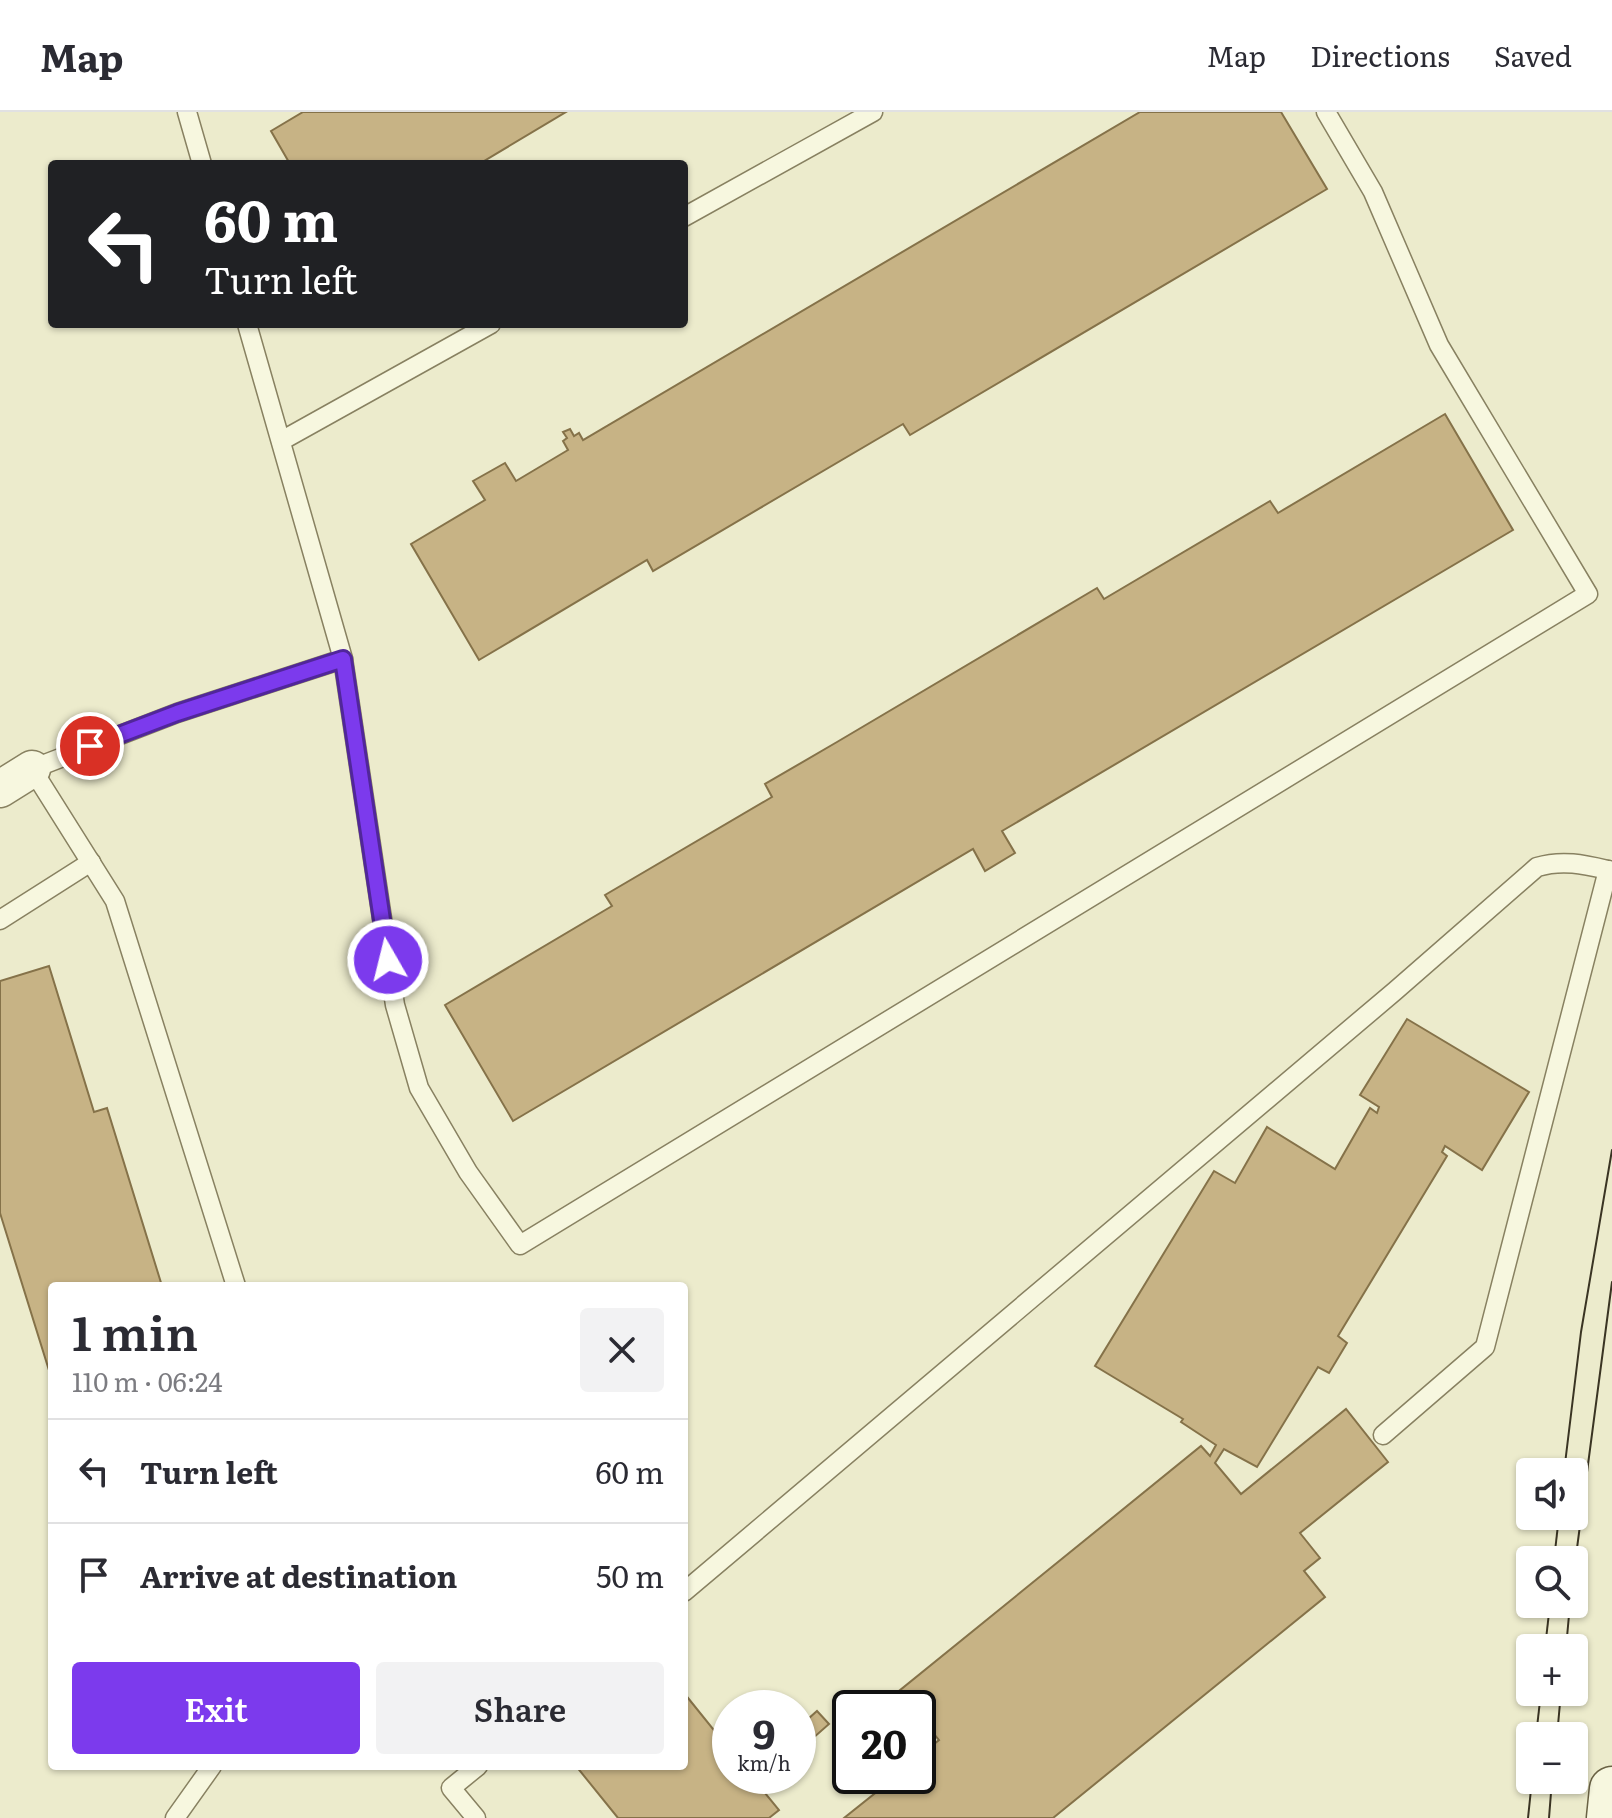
<!DOCTYPE html>
<html lang="en">
<head>
<meta charset="utf-8">
<style>
  :root { --surface:#fff; --page:#f2f2f3; --text:#2b2b33; --muted:#7c7c81; --line:#e1e1e2; --accent:#7c3aed }
  body { margin:0; font-family:Literata,serif; background:var(--page); color:var(--text); height:100vh; display:flex; flex-direction:column; font-size:30px; white-space:nowrap }
  * { box-sizing:border-box; margin:0 }
  p { font-size:26px; color:var(--muted) }
  .icon { flex:none; width:44px; height:44px; fill:none; stroke:currentColor; stroke-width:2; stroke-linecap:round; stroke-linejoin:round }
  .map { position:relative; flex:1; overflow:hidden }
  .drawer { position:absolute; left:48px; top:1170px; width:640px; height:488px; display:flex; flex-direction:column; background:var(--surface); border-radius:8px; box-shadow:0 2px 6px #0004 }
  .drawer>* { flex:none }
  .guide { position:absolute; left:48px; top:48px; width:640px; height:168px; border-radius:8px; box-shadow:0 2px 6px #0004; background:#202124; color:#fff; overflow:hidden }
  .buttons { position:absolute; left:1516px; top:1346px; display:grid; gap:16px }
  .buttons a { display:grid; place-items:center; width:72px; height:72px; border-radius:8px; background:var(--surface); box-shadow:0 2px 6px #0004; font-size:40px }
  .speed { position:absolute; left:712px; top:1578px; display:flex; gap:16px; font-size:40px; font-weight:700; text-align:center }
  .speed>* { display:grid; place-content:center; width:104px; height:104px; border-radius:50%; background:var(--surface); box-shadow:0 2px 6px #0004; line-height:1 }
  .speed small { font-size:20px; font-weight:400 }
  .speed .limit { border:4px solid #111; border-radius:12px; background:#fff; color:#111 }
  .pin { position:absolute; display:grid; place-items:center; width:68px; height:68px; color:#fff; margin:-34px; border:4px solid #fff; border-radius:50%; box-shadow:0 2px 8px #0007 }
  .me { position:absolute; width:88px; margin:-44px; rotate:352deg; stroke-linejoin:round; filter:drop-shadow(0 0 6px #0008) }
  .turn { display:flex; align-items:center; gap:28px; height:168px; padding:0 24px; font-size:36px }
  .turn .icon { width:104px; height:104px; stroke-width:2.5 }
  .turn b { display:block; font-size:56px; line-height:68px }
  .round { display:grid; place-items:center; flex:none; width:84px; height:84px; border-radius:8px; background:var(--page) }
  .head { display:flex; align-items:center; justify-content:space-between; height:136px; padding:0 24px }
  h1 { font-size:48px; font-weight:600; line-height:60px }
  .button { display:flex; gap:16px; margin-top:auto; padding:16px 24px }
  .button a { flex:1; height:92px; border-radius:8px; background:var(--accent); color:#fff; font-size:32px; font-weight:600; line-height:92px; text-align:center }
  .button a+a { background:var(--page); color:var(--text) }
  ul { padding:0; list-style:none }
  li { display:flex; align-items:center; gap:24px; height:104px; padding:0 24px; border-top:2px solid var(--line) }
  li div { flex:1 }
  li b { display:block; font-size:30px }
  li em { font-style:normal }
  header { display:flex; align-items:center; gap:48px; box-sizing:border-box; height:112px; padding:0 40px; background:var(--surface); border-bottom:2px solid var(--line) }
  header strong { font-size:38px }
  nav { display:flex; gap:44px; margin-inline-start:auto; font-size:28px }
  .map>svg:first-child { display:block }
  .building { fill:#c7b385; stroke:#857249; stroke-width:2 }
  .lines { fill:none; stroke-linecap:round; stroke-linejoin:round }
  .lane-casing { stroke:#888161; stroke-width:21 }
  .street-casing { stroke:#888161; stroke-width:39 }
  .secondary-casing { stroke:#6a6244; stroke-width:47 }
  .lane { stroke:#f7f7df; stroke-width:18 }
  .street { stroke:#f7f7df; stroke-width:36 }
  .secondary { stroke:#f7f7df; stroke-width:44 }
  .tram { stroke:#3a3423; stroke-width:2 }
  .route-casing { stroke:#51269a; stroke-width:20 }
  .route { stroke:#7c3aed; stroke-width:14 }
</style>
</head>
<body>
<header>
<strong>Map</strong>
<nav><a>Map</a><a>Directions</a><a>Saved</a></nav>
</header>
<div class="map">
<svg width="1612" height="1706" viewBox="0 0 1612 1706">
  <rect width="100%" height="100%" fill="#ecebcc"/>
  <g class="building">
    <path d="M303,0H566L479,52H290L271,19Z"/>
    <path d="M1140,0H1281L1327,77L910,323L903,312L653,459L647,448L479,548L411,432L485,388L473,369L505,351L516,369L568,338L563,329L567,326L563,320L570,317L574,324L579,321L583,328Z"/>
    <path d="M1445,302L1513,418L1002,719L1015,741L985,759L973,737L513,1009L445,893L612,794L605,783L772,685L765,672L837,630L1097,476L1104,487L1270,389L1278,401Z"/>
    <path d="M49,854L94,1000L107,996L162,1174H52V1268L0,1101V869Z"/>
    <path d="M1407,907L1529,980L1482,1058L1445,1034L1442,1040L1447,1044L1338,1224L1347,1231L1329,1261L1318,1255L1257,1355L1224,1337L1215,1351L1241,1382L1346,1297L1388,1350L1300,1421L1320,1446L1304,1459L1325,1485L1053,1706H844L889,1670L884,1664H918V1645L939,1628L918,1603V1596H913L899,1579L1201,1334L1210,1344L1216,1333L1181,1310L1183,1307L1095,1254L1214,1059L1235,1071L1267,1015L1335,1057L1370,996L1377,1001L1379,995L1360,983Z"/>
    <path d="M684,1581L730,1638V1664H751L779,1698L769,1706H618L576,1654H684Z"/>
    <path d="M817,1599L829,1612L803,1635L798,1630V1616Z"/>
  </g>
  <g class="lines">
    <defs>
      <g id="lane">
        <path d="M187,0L202,52"/>
        <path d="M684,105L873,0"/>
        <path d="M247,212L343,547L395,893L419,976L468,1060L520,1133L1588,482L1439,233L1373,80L1326,0"/>
        <path d="M281,329L491,212"/>
        <path d="M0,808L91,750"/>
        <path d="M236,1174L115,789L32,657L177,601L343,547"/>
        <path d="M1383,1323L1485,1235L1608,758"/>
        <path d="M684,1480L1395,879L1537,755C1564,747 1586,753 1612,759"/>
        <path d="M175,1706L212,1654"/>
        <path d="M476,1706L451,1676L478,1654"/>
      </g>
      <path id="street" d="M0,677L32,657"/>
      <path id="secondary" d="M1609,1706L1612,1677"/>
    </defs>
    <use href="#lane" class="lane-casing"/>
    <use href="#street" class="street-casing"/>
    <use href="#secondary" class="secondary-casing"/>
    <use href="#lane" class="lane"/>
    <use href="#street" class="street"/>
    <use href="#secondary" class="secondary"/>
    <g class="tram">
      <path d="M1564,1360L1581,1220L1612,1038"/>
      <path d="M1554,1448L1559,1404"/>
      <path d="M1574,1459L1612,1170"/>
      <path d="M1545,1536L1550,1492"/>
      <path d="M1566,1536L1570,1492"/>
      <path d="M1536,1624L1541,1580"/>
      <path d="M1557,1624L1561,1580"/>
      <path d="M1528,1706L1532,1668"/>
      <path d="M1549,1706L1552,1668"/>
    </g>
  </g>
  <g class="lines">
    <defs>
      <path id="route" d="M90,634L177,601L343,547L388,848"/>
    </defs>
    <use href="#route" class="route-casing"/>
    <use href="#route" class="route"/>
  </g>
</svg>
<div class="buttons">
<a><svg class="icon" aria-label="sound" viewBox="0 0 24 24"><path d="M4 9h4l5-4v14l-5-4H4zM17 9q2 3 0 6"/></svg></a>
<a><svg class="icon" aria-label="search" viewBox="0 0 24 24"><circle cx="10" cy="10" r="6"/><path d="M15 15l6 6"/></svg></a>
<a>+</a>
<a>−</a>
</div>
<div class="speed"><div>9<small>km/h</small></div><div class="limit">20</div></div>
<div class="pin" style="left:90px;top:634px;background:#d93025"><svg class="icon" aria-label="arrive" viewBox="0 0 24 24"><path d="M6 21V4h12l-3 4 3 4H6"/></svg></div>
<svg class="me" style="left:388px;top:848px" viewBox="-20 -20 40 40"><circle r="17" fill="#7c3aed" stroke="#fff" stroke-width="3"/><path d="M0-11L8 9 0 5-8 9z" fill="#fff"/></svg>
<div class="guide">
<div class="turn"><svg class="icon" aria-label="left" viewBox="0 0 24 24"><path d="M17 20v-9H6M10 6l-5 5 5 5"/></svg><div><b>60 m</b>Turn left</div></div>
</div>
<section class="drawer">
<div class="head"><div><h1>1 min</h1><p>110 m · 06:24</p></div><a class="round"><svg class="icon" aria-label="close" viewBox="0 0 24 24"><path d="M6 6l12 12M18 6L6 18"/></svg></a></div>
<ul>
<li><svg class="icon" aria-label="left" viewBox="0 0 24 24"><path d="M17 20v-9H6M10 6l-5 5 5 5"/></svg><div><b>Turn left</b></div><em>60 m</em></li>
<li><svg class="icon" aria-label="arrive" viewBox="0 0 24 24"><path d="M6 21V4h12l-3 4 3 4H6"/></svg><div><b>Arrive at destination</b></div><em>50 m</em></li>
</ul>
<div class="button"><a>Exit</a><a>Share</a></div>
</section>
</div>
</body>
</html>
